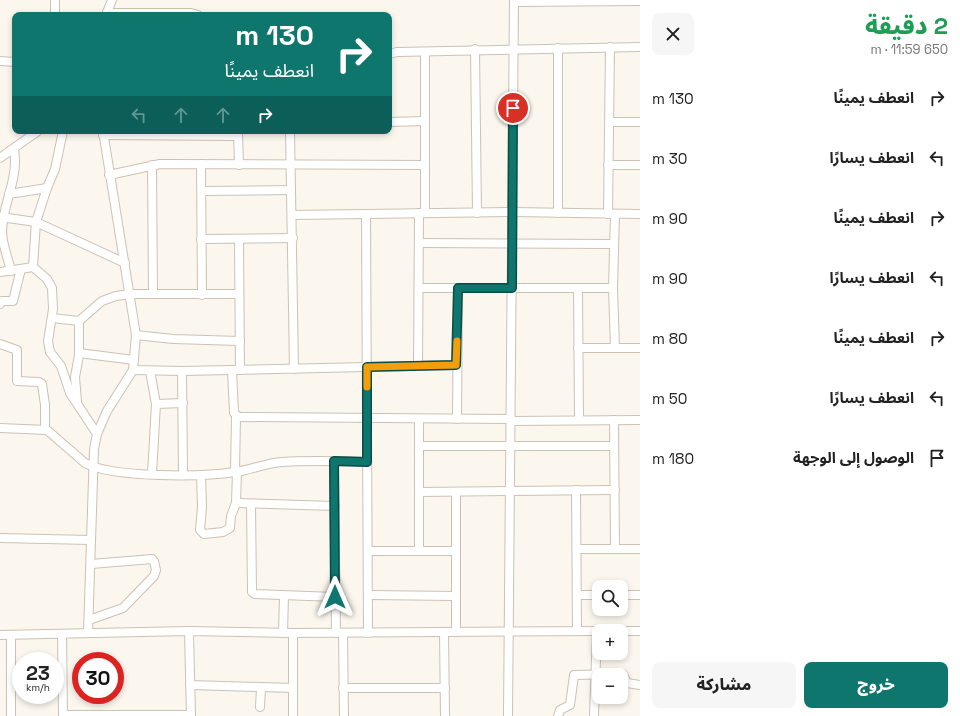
<!DOCTYPE html>
<html lang="ar">
<head>
<meta charset="utf-8">
<style>
  :root { --surface:#fff; --page:#f6f6f6; --text:#222; --muted:#767676; --accent:#0f766e }
  body { margin:0; font-family:"Space Grotesk","Noto Sans Arabic",sans-serif; background:var(--page); color:var(--text); direction:rtl; height:100vh; display:flex; flex-direction:column; font-size:15px; white-space:nowrap }
  * { box-sizing:border-box; margin:0 }
  p { font-size:13px; color:var(--muted) }
  .icon { flex:none; width:22px; height:22px; fill:none; stroke:currentColor; stroke-width:2; stroke-linecap:round; stroke-linejoin:round }
  .map { position:relative; flex:1; overflow:hidden; direction:ltr }
  .sheet { display:flex; flex-direction:column; background:var(--surface); width:320px }
  .sheet>* { flex:none }
  .guide { position:absolute; left:12px; top:12px; width:380px; height:122px; border-radius:8px; box-shadow:0 2px 6px #0003; direction:rtl; background:#0f766e; color:#fff; overflow:hidden }
  .tools { position:absolute; left:592px; top:580px; display:grid; gap:8px }
  .tools a { display:grid; place-items:center; width:36px; height:36px; border-radius:8px; background:var(--surface); box-shadow:0 2px 6px #0003; font-size:20px }
  .speed { position:absolute; left:12px; top:652px; display:flex; gap:8px; font-size:20px; font-weight:700; text-align:center }
  .speed>* { display:grid; place-content:center; width:52px; height:52px; border-radius:50%; background:var(--surface); box-shadow:0 2px 6px #0003; line-height:1 }
  .speed small { font-size:10px; font-weight:400 }
  .speed .limit { border:6px solid #d22; background:#fff; color:#111 }
  .pin { position:absolute; display:grid; place-items:center; width:34px; height:34px; color:#fff; margin:-17px; border:2px solid #fff; border-radius:50%; box-shadow:0 1px 4px #0007 }
  .me { position:absolute; width:44px; margin:-22px; rotate:0deg; stroke-linejoin:round; filter:drop-shadow(0 0 3px #0008) }
  .turn { display:flex; align-items:center; gap:14px; height:84px; padding:0 12px; font-size:18px }
  .turn .icon { width:52px; height:52px; stroke-width:2.5 }
  .turn b { display:block; font-size:28px; line-height:34px }
  .lanes { display:flex; align-items:center; height:38px; padding:0 12px; background:#0003; justify-content:center; gap:20px; direction:ltr }
  .lanes .off { opacity:.35 }
  .round { display:grid; place-items:center; flex:none; width:42px; height:42px; border-radius:8px; background:var(--page) }
  .summary { display:flex; align-items:center; justify-content:space-between; height:68px; padding:0 12px }
  h1 { font-size:24px; font-weight:800; line-height:30px; color:#1e9e55 }
  .action { display:flex; gap:8px; margin-top:auto; padding:8px 12px }
  .action a { flex:1; height:46px; border-radius:8px; background:var(--accent); color:#fff; font-size:16px; font-weight:800; line-height:46px; text-align:center }
  .action a+a { background:var(--page); color:var(--text) }
  ul { padding:0; list-style:none }
  li { display:flex; align-items:center; gap:12px; height:60px; padding:0 12px }
  li div { flex:1 }
  li b { display:block; font-size:15px }
  li em { font-style:normal }
  main { display:flex; flex:1; min-height:0 }
  .map>svg:first-child { display:block }
  .lines { fill:none; stroke-linecap:round; stroke-linejoin:round }
  .minor-casing { stroke:#cdc1b4; stroke-width:10 }
  .minor { stroke:#fff; stroke-width:8 }
  .route-casing { stroke:#0a4d48; stroke-width:10 }
  .route { stroke:#0f766e; stroke-width:7 }
  .slow { stroke:#f59e0b; stroke-width:7 }
</style>
</head>
<body>
<main>
<section class="sheet">
<div class="summary"><div><h1>2 دقيقة</h1><p>650 m · 11:59</p></div><a class="round"><svg class="icon" aria-label="close" viewBox="0 0 24 24"><path d="M6 6l12 12M18 6L6 18"/></svg></a></div>
<ul>
<li><svg class="icon" aria-label="right" viewBox="0 0 24 24"><path d="M7 20v-9h11M14 6l5 5-5 5"/></svg><div><b>انعطف يمينًا</b></div><em>130 m</em></li>
<li><svg class="icon" aria-label="left" viewBox="0 0 24 24"><path d="M17 20v-9H6M10 6l-5 5 5 5"/></svg><div><b>انعطف يسارًا</b></div><em>30 m</em></li>
<li><svg class="icon" aria-label="right" viewBox="0 0 24 24"><path d="M7 20v-9h11M14 6l5 5-5 5"/></svg><div><b>انعطف يمينًا</b></div><em>90 m</em></li>
<li><svg class="icon" aria-label="left" viewBox="0 0 24 24"><path d="M17 20v-9H6M10 6l-5 5 5 5"/></svg><div><b>انعطف يسارًا</b></div><em>90 m</em></li>
<li><svg class="icon" aria-label="right" viewBox="0 0 24 24"><path d="M7 20v-9h11M14 6l5 5-5 5"/></svg><div><b>انعطف يمينًا</b></div><em>80 m</em></li>
<li><svg class="icon" aria-label="left" viewBox="0 0 24 24"><path d="M17 20v-9H6M10 6l-5 5 5 5"/></svg><div><b>انعطف يسارًا</b></div><em>50 m</em></li>
<li><svg class="icon" aria-label="arrive" viewBox="0 0 24 24"><path d="M6 21V4h12l-3 4 3 4H6"/></svg><div><b>الوصول إلى الوجهة</b></div><em>180 m</em></li>
</ul>
<div class="action"><a>خروج</a><a>مشاركة</a></div>
</section>
<div class="map">
<svg width="640" height="716" viewBox="0 0 640 716">
  <rect width="100%" height="100%" fill="#fbf7ee"/>
  <g class="lines">
    <defs>
      <g id="minor">
        <path d="M55,0V15"/>
        <path d="M514,2L640,1"/>
        <path d="M107,13H191L198,15"/>
        <path d="M106,15L112,0"/>
        <path d="M558,48V213"/>
        <path d="M475,49L477,213"/>
        <path d="M389,54L397,52L640,47"/>
        <path d="M0,61L15,62"/>
        <path d="M389,122L425,121"/>
        <path d="M610,122H640"/>
        <path d="M290,131L294,369"/>
        <path d="M238,132L239,165"/>
        <path d="M103,135L238,136"/>
        <path d="M0,158L38,131"/>
        <path d="M201,164L202,295"/>
        <path d="M152,165L153,294"/>
        <path d="M608,165H640"/>
        <path d="M109,175L160,164L425,165"/>
        <path d="M202,191L291,190"/>
        <path d="M9,194L47,188"/>
        <path d="M425,213V52"/>
        <path d="M366,214L368,633"/>
        <path d="M608,214L610,47"/>
        <path d="M615,214L613,288L615,348"/>
        <path d="M292,215L513,212L640,214"/>
        <path d="M0,217L36,222L125,263"/>
        <path d="M201,239L293,238"/>
        <path d="M239,239L240,370"/>
        <path d="M419,243L614,244"/>
        <path d="M33,267L47,279L52,288L53,309L48,341L50,352L61,366L70,393L97,434"/>
        <path d="M11,271C8,258 2,244 2,231C3,201 19,180 14,149"/>
        <path d="M0,272L33,267L36,222L47,188L55,169L63,131"/>
        <path d="M419,288H613"/>
        <path d="M578,288L579,420"/>
        <path d="M0,304L2,301H13L21,269"/>
        <path d="M52,318L79,321L102,301L116,296L130,294H239"/>
        <path d="M136,335L173,339L240,341"/>
        <path d="M0,344L17,350V381L39,382L42,384L45,405V429"/>
        <path d="M578,348H640"/>
        <path d="M79,353L134,360"/>
        <path d="M418,366L419,213"/>
        <path d="M133,370L182,371L457,365"/>
        <path d="M232,370L234,413L239,417L511,419"/>
        <path d="M150,371L156,404"/>
        <path d="M182,371L183,475"/>
        <path d="M77,402L75,377L79,355V321"/>
        <path d="M419,419V551"/>
        <path d="M457,419L458,288"/>
        <path d="M614,420L615,549"/>
        <path d="M511,421L640,420"/>
        <path d="M0,428L47,430L85,463C112,478 203,477 235,472C251,470 266,463 282,462C310,460 339,461 367,462"/>
        <path d="M419,446H614"/>
        <path d="M334,461L336,633"/>
        <path d="M235,472L236,416"/>
        <path d="M152,474L156,404L183,403"/>
        <path d="M201,475L202,507L200,530L204,534L223,532L230,528L231,516L236,503L237,472"/>
        <path d="M576,490L577,631"/>
        <path d="M419,492L615,490"/>
        <path d="M236,503L335,506"/>
        <path d="M251,504L252,592L255,594L335,597"/>
        <path d="M0,538L91,540"/>
        <path d="M577,549H640"/>
        <path d="M368,551H456"/>
        <path d="M368,595L456,596"/>
        <path d="M577,595H599"/>
        <path d="M621,595H640"/>
        <path d="M89,620L123,608L154,576L156,570L154,561L152,559L91,564"/>
        <path d="M189,631L191,716"/>
        <path d="M621,631H640"/>
        <path d="M444,632L445,716"/>
        <path d="M456,632V492"/>
        <path d="M88,633L94,449L97,434L107,411L133,370L136,335L103,131"/>
        <path d="M283,633L284,596"/>
        <path d="M293,633V716"/>
        <path d="M343,633L344,716"/>
        <path d="M62,634L63,715H191"/>
        <path d="M0,635L189,631L293,633L599,631"/>
        <path d="M190,685L293,688"/>
        <path d="M343,688H445"/>
        <path d="M260,707L261,688"/>
        <path d="M11,716V635"/>
        <path d="M508,716L514,0"/>
        <path d="M558,716L560,710L570,705L574,675L623,674L627,683L640,685"/>
        <path d="M594,716L597,631"/>
      </g>
    </defs>
    <use href="#minor" class="minor-casing"/>
    <use href="#minor" class="minor"/>
  </g>
  <g class="lines">
    <defs>
      <path id="route" d="M335,597L334,461L367,462V367L456,365L458,288H512L513,108"/>
    </defs>
    <use href="#route" class="route-casing"/>
    <use href="#route" class="route"/>
    <path class="slow" d="M367,387V367L456,365L457,341"/>
  </g>
</svg>
<div class="tools">
<a><svg class="icon" aria-label="search" viewBox="0 0 24 24"><circle cx="10" cy="10" r="6"/><path d="M15 15l6 6"/></svg></a>
<a>+</a>
<a>−</a>
</div>
<div class="speed"><div>23<small>km/h</small></div><div class="limit">30</div></div>
<div class="pin" style="left:513px;top:108px;background:#d93025"><svg class="icon" aria-label="arrive" viewBox="0 0 24 24"><path d="M6 21V4h12l-3 4 3 4H6"/></svg></div>
<svg class="me" style="left:335px;top:597px" viewBox="-20 -20 40 40"><path d="M0-17L14 15 0 8-14 15z" fill="#0f766e" stroke="#fff" stroke-width="4"/></svg>
<div class="guide">
<div class="turn"><svg class="icon" aria-label="right" viewBox="0 0 24 24"><path d="M7 20v-9h11M14 6l5 5-5 5"/></svg><div><b>130 m</b>انعطف يمينًا</div></div>
<div class="lanes"><svg class="icon off" aria-label="left" viewBox="0 0 24 24"><path d="M17 20v-9H6M10 6l-5 5 5 5"/></svg><svg class="icon off" aria-label="ahead" viewBox="0 0 24 24"><path d="M12 20V5M6 11l6-6 6 6"/></svg><svg class="icon off" aria-label="ahead" viewBox="0 0 24 24"><path d="M12 20V5M6 11l6-6 6 6"/></svg><svg class="icon" aria-label="right" viewBox="0 0 24 24"><path d="M7 20v-9h11M14 6l5 5-5 5"/></svg></div>
</div>
</div>
</main>
</body>
</html>
